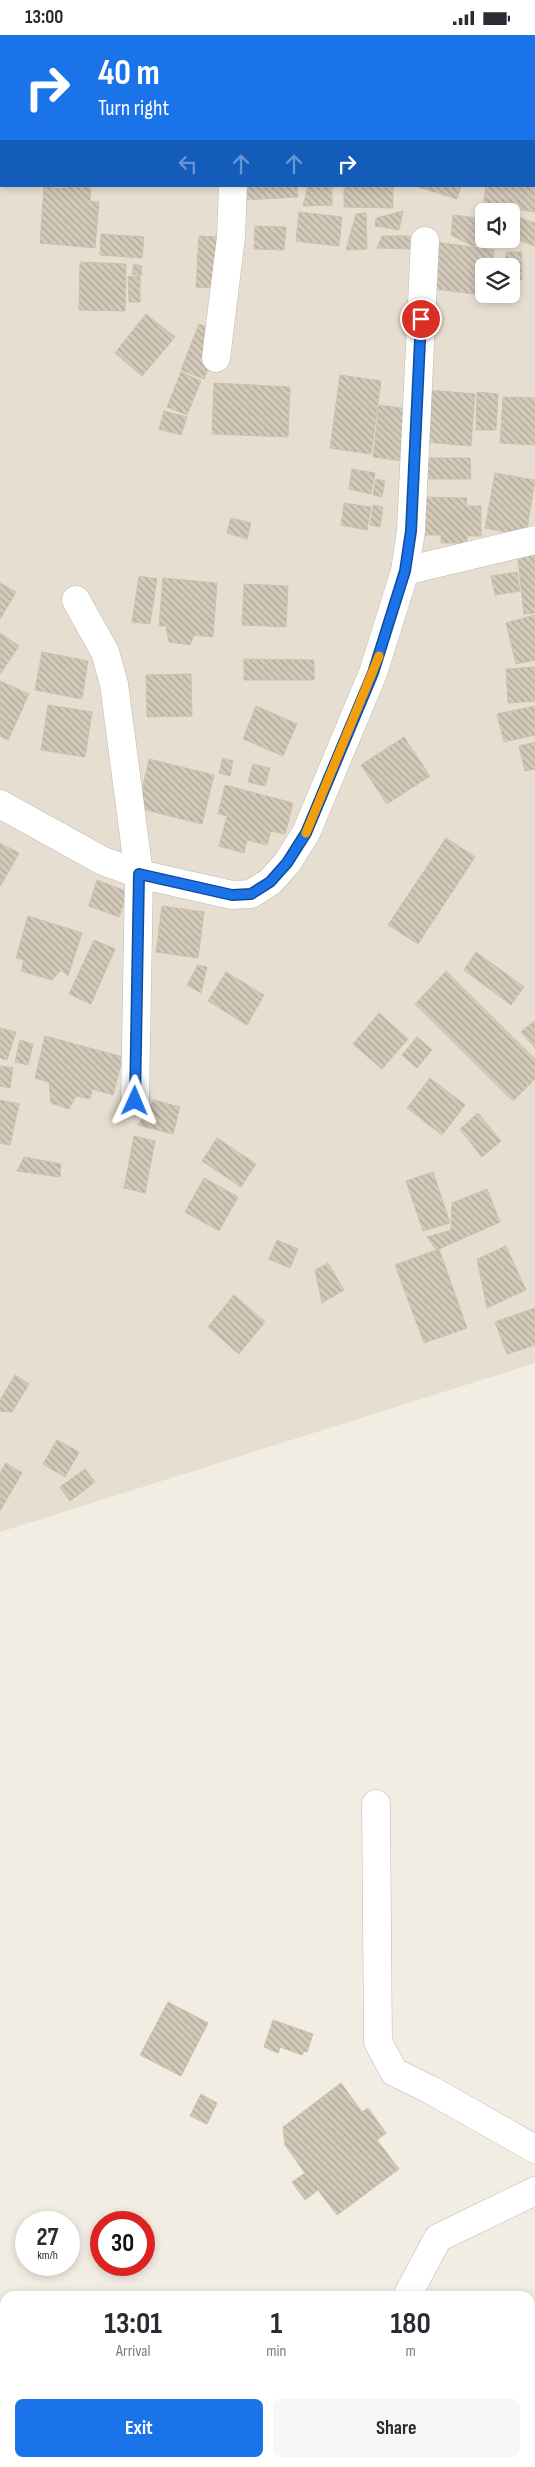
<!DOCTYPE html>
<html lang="en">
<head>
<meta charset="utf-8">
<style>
  :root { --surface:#fff; --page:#f7f7f7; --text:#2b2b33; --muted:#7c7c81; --accent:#1a73e8 }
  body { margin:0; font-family:"Sofia Sans Condensed",sans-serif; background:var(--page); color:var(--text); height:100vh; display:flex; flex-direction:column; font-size:19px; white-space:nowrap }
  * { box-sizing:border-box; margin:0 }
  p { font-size:16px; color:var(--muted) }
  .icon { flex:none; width:28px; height:28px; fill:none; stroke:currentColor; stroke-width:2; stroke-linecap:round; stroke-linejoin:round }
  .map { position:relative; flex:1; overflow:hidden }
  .panel { position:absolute; left:0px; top:2256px; width:535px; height:176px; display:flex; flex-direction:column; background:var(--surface); border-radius:15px 15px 0 0; box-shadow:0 2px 8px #0003 }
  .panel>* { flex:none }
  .top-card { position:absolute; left:0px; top:0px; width:535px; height:152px; box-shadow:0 2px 8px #0003; background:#1a73e8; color:#fff; overflow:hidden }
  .tools { position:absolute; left:475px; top:168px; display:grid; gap:10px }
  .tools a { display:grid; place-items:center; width:45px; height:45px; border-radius:8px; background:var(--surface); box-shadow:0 2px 8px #0003; font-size:25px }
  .speed { position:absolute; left:15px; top:2176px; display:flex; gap:10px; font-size:25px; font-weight:700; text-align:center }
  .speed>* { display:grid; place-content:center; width:65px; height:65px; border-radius:50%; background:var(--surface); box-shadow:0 2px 8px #0003; line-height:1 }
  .speed small { font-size:12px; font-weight:400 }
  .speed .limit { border:8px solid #d22; background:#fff; color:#111 }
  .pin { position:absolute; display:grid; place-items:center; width:42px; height:42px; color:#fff; margin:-21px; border:2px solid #fff; border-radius:50%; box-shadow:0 1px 5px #0007 }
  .me { position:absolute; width:55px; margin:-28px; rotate:1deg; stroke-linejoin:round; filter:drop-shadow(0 0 4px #0008) }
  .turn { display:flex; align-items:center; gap:18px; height:105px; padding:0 15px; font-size:22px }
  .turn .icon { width:65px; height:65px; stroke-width:2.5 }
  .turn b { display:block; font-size:35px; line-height:42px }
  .lanes { display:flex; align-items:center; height:48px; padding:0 15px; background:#0003; justify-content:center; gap:25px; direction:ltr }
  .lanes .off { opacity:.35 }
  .eta { display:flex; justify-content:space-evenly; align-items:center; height:85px; text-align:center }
  .eta b { font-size:30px; font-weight:700; line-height:35px }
  .primary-button { display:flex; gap:10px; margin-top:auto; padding:10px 15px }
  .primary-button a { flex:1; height:58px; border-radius:8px; background:var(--accent); color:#fff; font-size:20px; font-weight:700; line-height:58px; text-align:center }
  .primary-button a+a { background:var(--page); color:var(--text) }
  .status { display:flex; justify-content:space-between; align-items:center; height:35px; padding:0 25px; background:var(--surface); direction:ltr }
  .status svg { height:14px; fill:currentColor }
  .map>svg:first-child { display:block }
  .residential { fill:#e6dfd1; fill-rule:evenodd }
  .building { fill:url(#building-back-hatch); stroke:#cec1ac }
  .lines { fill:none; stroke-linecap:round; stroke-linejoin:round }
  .minor-casing { stroke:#c0b8a9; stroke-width:29 }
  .minor { stroke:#fff; stroke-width:28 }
  .route-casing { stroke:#114b97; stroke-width:12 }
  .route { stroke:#1a73e8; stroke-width:9 }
  .slow { stroke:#f59e0b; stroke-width:9 }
</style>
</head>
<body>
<div class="status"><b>13:00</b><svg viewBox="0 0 49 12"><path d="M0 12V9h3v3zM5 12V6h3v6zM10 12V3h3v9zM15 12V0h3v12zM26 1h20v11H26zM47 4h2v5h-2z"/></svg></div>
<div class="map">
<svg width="535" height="2432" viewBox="0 0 535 2432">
  <defs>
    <pattern id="building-back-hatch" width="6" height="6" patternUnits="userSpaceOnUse" patternTransform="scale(1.25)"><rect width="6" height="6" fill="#d3c9b9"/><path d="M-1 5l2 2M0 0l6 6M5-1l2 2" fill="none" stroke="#ada497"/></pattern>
  </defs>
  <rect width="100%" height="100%" fill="#f2ede3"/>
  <path class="residential" d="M0,0H535V1328L0,1497ZM1,1H534V151H1ZM484,176H511V204H484ZM484,231H511V259H484Z"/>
  <g class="building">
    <path d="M135,0H192V1H129Z"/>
    <path d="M296,0H359L294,1Z"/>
    <path d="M0,45H1L0,124Z"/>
    <path d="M534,95L535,177L483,169L486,151H534Z"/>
    <path d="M63,151H91L90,166L99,167L95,213L40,208L44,152L63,154Z"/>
    <path d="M246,151H297L298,162L246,165Z"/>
    <path d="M308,151H332V170L303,171Z"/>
    <path d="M344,151H393V173L344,172Z"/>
    <path d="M415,151H461L457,164Z"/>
    <path d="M403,176L399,195L375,191L376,183Z"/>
    <path d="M299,177L342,182L339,211L296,206Z"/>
    <path d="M366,178L367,214L346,215L356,179Z"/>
    <path d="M453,180L478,183L475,212L451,200Z"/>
    <path d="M515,181L535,188V211L511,202V192Z"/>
    <path d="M255,191L286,192L284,215L254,214Z"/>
    <path d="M101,199L144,202L142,223L100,220Z"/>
    <path d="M199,201L219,202L217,253L196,252Z"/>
    <path d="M382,201H410V214L377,213Z"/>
    <path d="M435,207L494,215L492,231H484V259H488V261L429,253Z"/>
    <path d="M507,217H522V245H511V231H503Z"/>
    <path d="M80,227L126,229L125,276L79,275Z"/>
    <path d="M134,229L142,231L141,241L132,239Z"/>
    <path d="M128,241L140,242V267H129Z"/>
    <path d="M146,279L175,302L142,341L115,318Z"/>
    <path d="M199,289L223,299L204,344L181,335Z"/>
    <path d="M181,337L201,346L187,380L167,372Z"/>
    <path d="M340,340L381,346L371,419L330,413Z"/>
    <path d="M214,348L290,352L288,402L212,399Z"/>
    <path d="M428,355L475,359L471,411L424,407Z"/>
    <path d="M477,357L498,359L496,395H476Z"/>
    <path d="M503,362L535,363V410L500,408Z"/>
    <path d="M379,370L408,374L402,426L373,422Z"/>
    <path d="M164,376L187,382L181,400L159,394Z"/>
    <path d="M419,423H470L471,444H419Z"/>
    <path d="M352,434L375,438L371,459L349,454Z"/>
    <path d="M495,438L535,445L526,501L485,493Z"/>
    <path d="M376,444L385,446L382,462L373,460Z"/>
    <path d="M424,462L467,463L466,471H481V501H467V508H441V500H423Z"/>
    <path d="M344,468L371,472L367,495L341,490Z"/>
    <path d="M373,470L383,472L380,492L370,490Z"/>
    <path d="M231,483L251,488L247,504L227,498Z"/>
    <path d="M535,505V578L524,579L516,507Z"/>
    <path d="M517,537L520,556L495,560L491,541Z"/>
    <path d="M139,541L157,544L150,589L132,587Z"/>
    <path d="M163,543L217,548L213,602L194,600L190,610L169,607L166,591H159Z"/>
    <path d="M0,548L16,557L0,584Z"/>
    <path d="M244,549L288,551L286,592L242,590Z"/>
    <path d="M535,580V625L516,629L506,588Z"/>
    <path d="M0,598L19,611L1,638L0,637Z"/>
    <path d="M42,617L88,626L82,664L35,655Z"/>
    <path d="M244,624L314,625V645H244Z"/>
    <path d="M535,632V666L508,668L506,634Z"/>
    <path d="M191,639L192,681L147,682L146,640Z"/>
    <path d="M0,646L29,659L8,705L0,701Z"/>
    <path d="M48,670L92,677L85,722L41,715Z"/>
    <path d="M256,671L297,689L283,721L243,704Z"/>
    <path d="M535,671V700L504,707L497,679Z"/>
    <path d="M404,702L430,741L387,769L361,730Z"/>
    <path d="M535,707V734L525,736L519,711Z"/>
    <path d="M223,723L233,726L230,741L219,738Z"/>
    <path d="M149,724L214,740L202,789L138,773Z"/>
    <path d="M253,729L270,733L265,751L248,747Z"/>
    <path d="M225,750L293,768L285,799L271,796L267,810L247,805L244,818L219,811L227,781L218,779Z"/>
    <path d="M446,803L475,822L418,909L388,890Z"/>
    <path d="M0,808L19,818L1,850H0Z"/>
    <path d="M97,845L128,857L119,882L89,871Z"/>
    <path d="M162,871L204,877L198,923L156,917Z"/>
    <path d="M28,881L82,898L68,941L61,935L52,945L21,936L24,925L16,923Z"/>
    <path d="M94,905L115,914L91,969L69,959Z"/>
    <path d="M476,917L524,952L511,970L464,935Z"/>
    <path d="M198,930L207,932L201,958L187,950Z"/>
    <path d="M446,936L535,1024V1044L513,1066L415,969Z"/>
    <path d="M226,937L264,960L247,990L208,966Z"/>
    <path d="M379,978L408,1004L382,1034L353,1009Z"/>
    <path d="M534,986L535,988V1013L521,997Z"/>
    <path d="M0,993L16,997L7,1025L0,1023Z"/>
    <path d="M45,1001L123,1022L113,1060L92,1054L90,1064L76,1061L69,1074L51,1068L49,1047L35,1043Z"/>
    <path d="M417,1002L432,1015L417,1033L402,1020Z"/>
    <path d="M20,1005L33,1009L28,1030L15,1027Z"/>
    <path d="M0,1031L13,1033L10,1053L0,1051Z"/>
    <path d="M430,1043L465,1070L442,1100L407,1073Z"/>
    <path d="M0,1065L19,1069L10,1110L0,1108Z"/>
    <path d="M154,1065L180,1072L173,1099L138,1090Z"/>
    <path d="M478,1078L501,1106L482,1122L460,1094Z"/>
    <path d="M134,1101L155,1106L145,1158L124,1153Z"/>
    <path d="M217,1103L256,1129L241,1152L202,1126Z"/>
    <path d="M24,1122L61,1129L60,1142L17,1136Z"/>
    <path d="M433,1137L450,1188L423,1196L406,1146Z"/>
    <path d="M204,1143L238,1162L219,1196L185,1177Z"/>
    <path d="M487,1154L500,1187L439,1214L435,1213L427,1202L451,1195L452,1168Z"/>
    <path d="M277,1205L298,1214L290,1233L269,1224Z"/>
    <path d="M506,1211L526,1255L487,1273L477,1224Z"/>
    <path d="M439,1214L467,1293L424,1308L395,1230Z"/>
    <path d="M328,1228L344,1255L322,1268L315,1235Z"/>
    <path d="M234,1260L265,1287L239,1319L208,1292Z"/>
    <path d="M535,1273V1310L507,1319L495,1287Z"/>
    <path d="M15,1340L29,1349L12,1377L0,1376V1365Z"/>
    <path d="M57,1405L79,1417L65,1442L43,1429Z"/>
    <path d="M6,1428L22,1438L0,1476V1438Z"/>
    <path d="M85,1434L95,1447L70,1466L60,1452Z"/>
    <path d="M168,1967L208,1988L181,2041L140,2020Z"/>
    <path d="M273,1985L313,1999L307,2017L304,2016L302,2020L280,2012L278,2018L264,2012Z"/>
    <path d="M341,2048L362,2077L368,2073L386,2098L377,2105L399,2134L337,2180L318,2155L305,2165L292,2147L305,2138L285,2110L283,2092Z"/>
    <path d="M201,2059L217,2068L207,2089L190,2081Z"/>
    <path d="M131,2428H230L227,2432H140Z"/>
  </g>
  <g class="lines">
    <defs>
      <g id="minor">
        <path d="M213,0L214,1"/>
        <path d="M216,323L231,202L233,151"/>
        <path d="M405,536L535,505"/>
        <path d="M76,565L105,617L114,649L139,839L135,1066"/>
        <path d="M0,769L103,826L139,839L232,860L251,859L270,847L287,828L306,798L373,638L405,536L411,496L425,206"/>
        <path d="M376,1769L378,2007L394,2037L431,2055L535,2114"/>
        <path d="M407,2261L438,2203L535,2156"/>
        <path d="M310,2432L313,2428"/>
      </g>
    </defs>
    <use href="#minor" class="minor-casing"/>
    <use href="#minor" class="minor"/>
  </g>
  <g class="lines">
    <defs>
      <path id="route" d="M135,1066L139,839L232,860L251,859L270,847L287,828L306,798L373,638L405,536L411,496L421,284"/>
    </defs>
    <use href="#route" class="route-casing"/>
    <use href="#route" class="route"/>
    <path class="slow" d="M306,798L379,621"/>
  </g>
</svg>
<div class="tools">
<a><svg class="icon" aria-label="sound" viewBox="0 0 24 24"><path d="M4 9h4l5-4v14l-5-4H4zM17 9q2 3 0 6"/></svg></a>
<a><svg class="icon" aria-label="layers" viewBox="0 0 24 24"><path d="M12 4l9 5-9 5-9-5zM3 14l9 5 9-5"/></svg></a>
</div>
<div class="speed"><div>27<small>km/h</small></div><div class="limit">30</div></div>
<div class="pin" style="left:421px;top:284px;background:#d93025"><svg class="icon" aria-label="arrive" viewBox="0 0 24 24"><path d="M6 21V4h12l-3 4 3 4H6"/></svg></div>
<svg class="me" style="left:135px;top:1066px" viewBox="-20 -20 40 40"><path d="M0-17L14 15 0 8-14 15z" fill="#1a73e8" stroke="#fff" stroke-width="4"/></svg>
<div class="top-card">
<div class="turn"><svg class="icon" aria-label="right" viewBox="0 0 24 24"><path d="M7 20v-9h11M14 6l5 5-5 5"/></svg><div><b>40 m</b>Turn right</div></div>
<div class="lanes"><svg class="icon off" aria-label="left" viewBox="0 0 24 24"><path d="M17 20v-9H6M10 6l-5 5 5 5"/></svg><svg class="icon off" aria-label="ahead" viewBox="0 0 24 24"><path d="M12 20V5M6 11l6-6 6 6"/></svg><svg class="icon off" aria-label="ahead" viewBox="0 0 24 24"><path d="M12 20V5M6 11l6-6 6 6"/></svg><svg class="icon" aria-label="right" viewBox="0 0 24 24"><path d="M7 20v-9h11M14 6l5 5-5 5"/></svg></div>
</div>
<section class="panel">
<div class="eta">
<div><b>13:01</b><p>Arrival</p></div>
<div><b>1</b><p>min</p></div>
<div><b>180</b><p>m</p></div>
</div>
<div class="primary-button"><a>Exit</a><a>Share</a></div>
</section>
</div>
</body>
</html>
